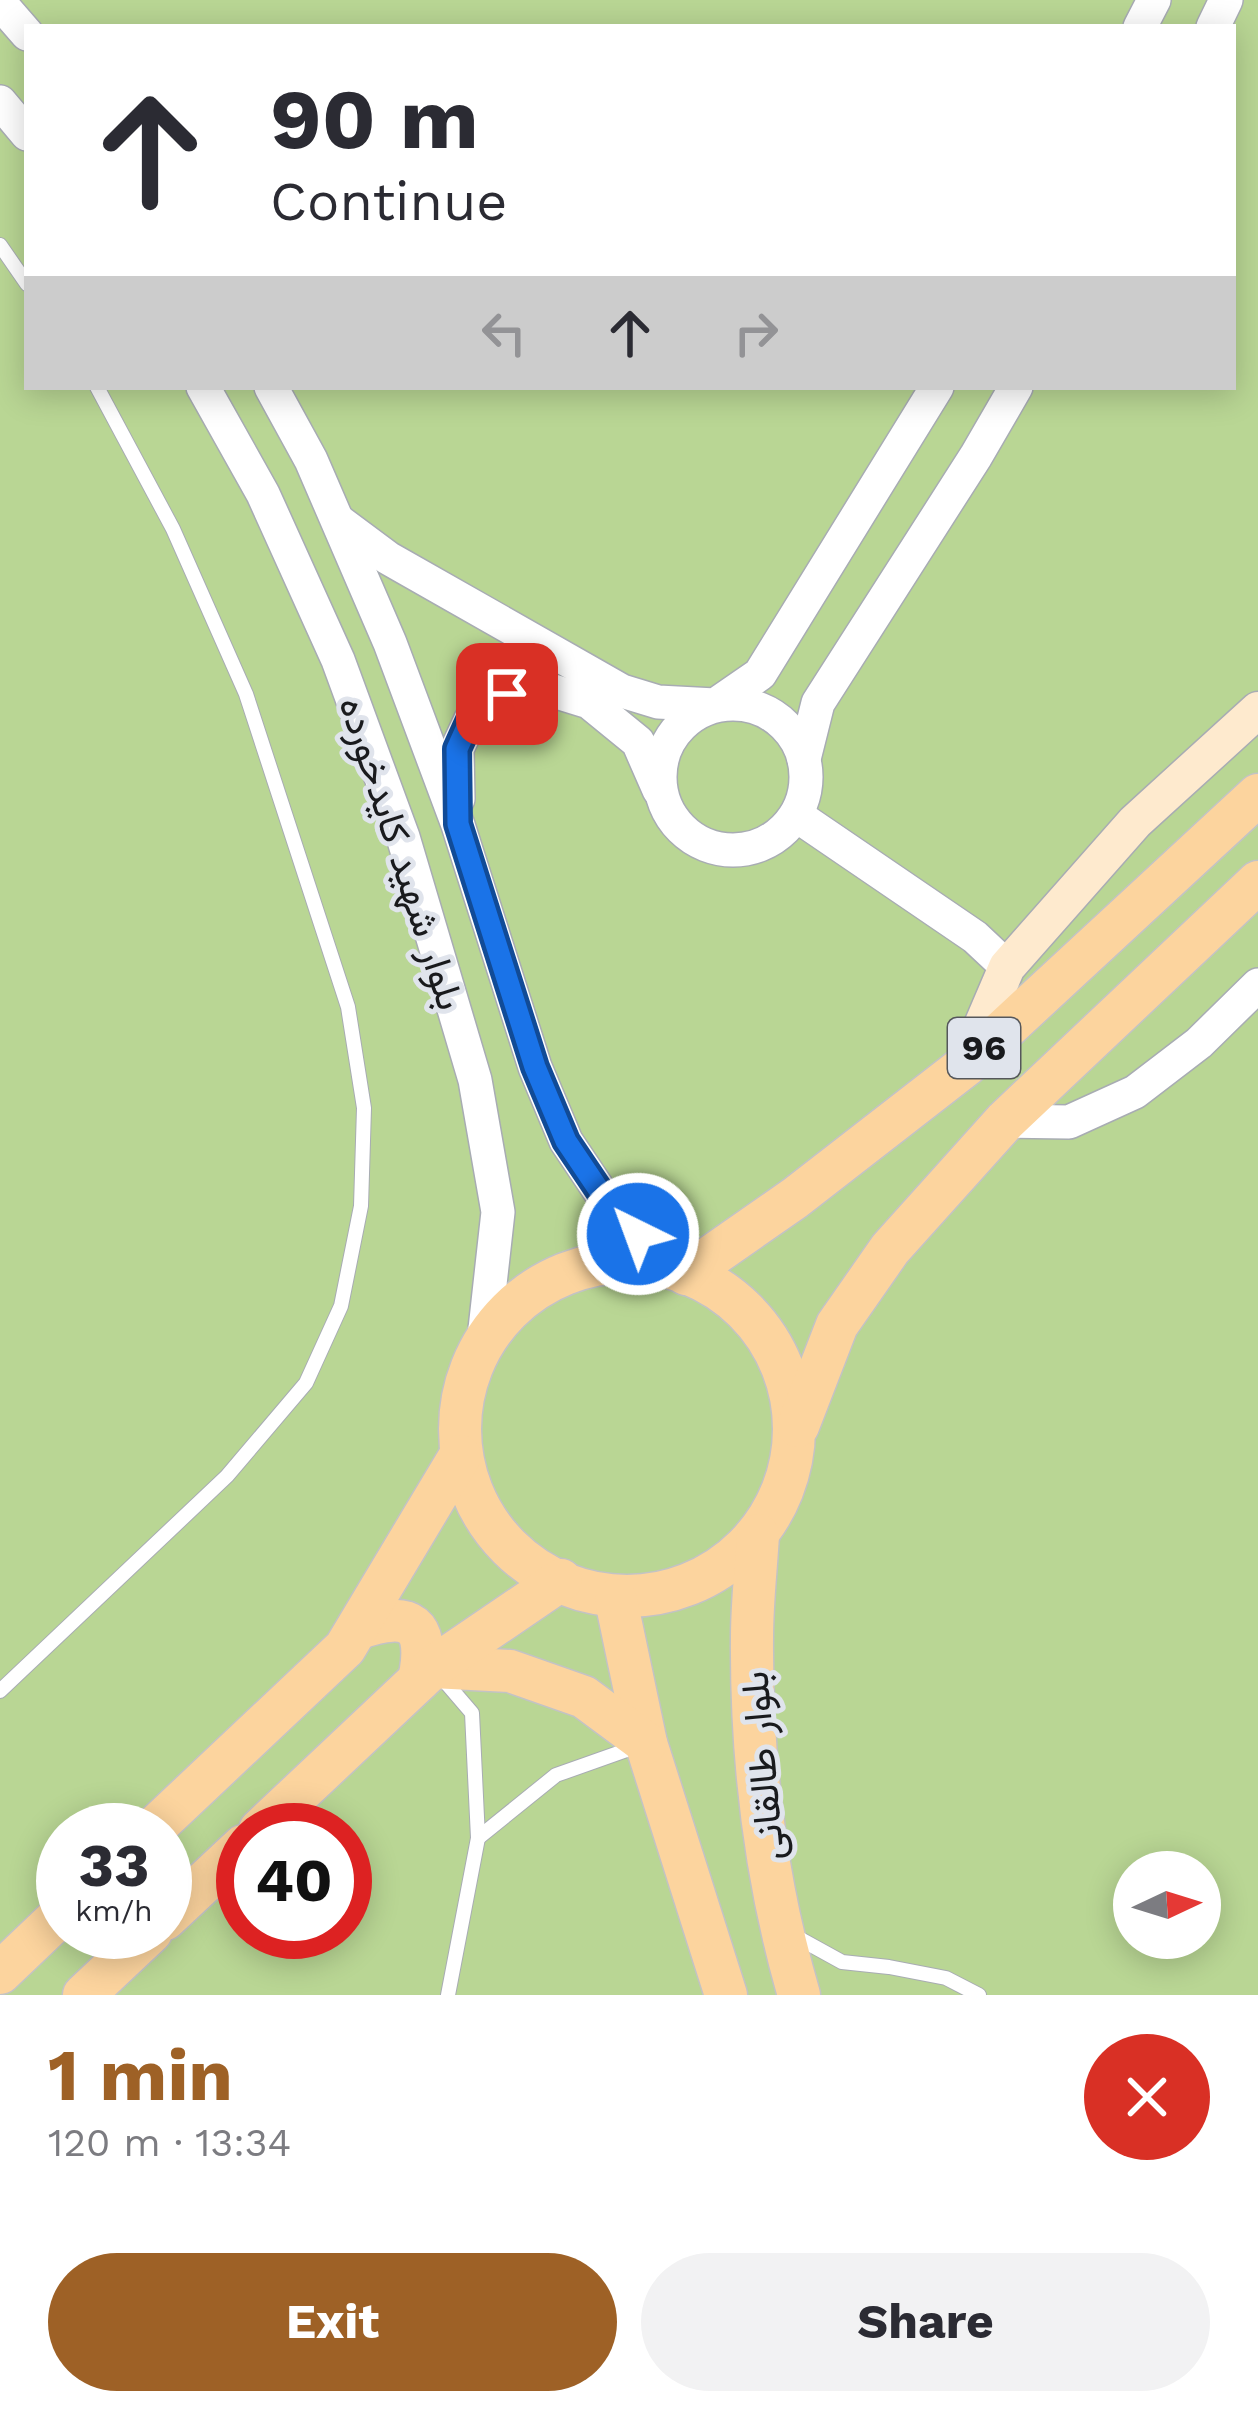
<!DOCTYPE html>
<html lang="en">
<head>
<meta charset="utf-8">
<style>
  :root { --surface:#fff; --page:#f2f2f3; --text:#2b2b33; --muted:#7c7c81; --accent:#9e6126 }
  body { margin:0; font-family:"Work Sans",Vazirmatn,sans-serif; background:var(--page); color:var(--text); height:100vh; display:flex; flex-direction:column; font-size:45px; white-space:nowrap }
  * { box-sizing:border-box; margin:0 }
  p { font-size:39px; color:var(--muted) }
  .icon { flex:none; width:66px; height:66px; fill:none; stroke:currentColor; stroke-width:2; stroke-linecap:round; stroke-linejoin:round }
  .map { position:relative; height:1995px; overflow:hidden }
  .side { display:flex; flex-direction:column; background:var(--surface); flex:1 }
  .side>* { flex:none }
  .hud { position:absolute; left:24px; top:24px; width:1212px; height:366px; border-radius:0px; box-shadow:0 6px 30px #0003; background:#fff; color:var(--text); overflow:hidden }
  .needle { width:78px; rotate:86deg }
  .buttons { position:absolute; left:1113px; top:1851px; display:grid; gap:24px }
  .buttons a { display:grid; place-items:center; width:108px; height:108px; border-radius:50%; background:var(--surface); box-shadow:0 6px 30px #0003; font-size:60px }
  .speed { position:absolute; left:36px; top:1803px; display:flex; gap:24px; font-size:60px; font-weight:700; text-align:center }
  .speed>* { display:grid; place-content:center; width:156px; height:156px; border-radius:50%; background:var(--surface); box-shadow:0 6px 30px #0003; line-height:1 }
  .speed small { font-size:30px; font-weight:400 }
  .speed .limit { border:18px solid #d22; background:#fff; color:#111 }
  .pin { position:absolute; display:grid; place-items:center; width:102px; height:102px; color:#fff; margin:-51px; border-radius:24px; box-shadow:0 6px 18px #0006 }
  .me { position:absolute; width:132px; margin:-66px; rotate:318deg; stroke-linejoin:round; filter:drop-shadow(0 0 9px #0008) }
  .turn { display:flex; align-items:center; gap:42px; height:252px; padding:0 48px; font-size:54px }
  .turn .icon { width:156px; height:156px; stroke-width:2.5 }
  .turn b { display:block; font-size:84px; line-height:102px }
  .lanes { display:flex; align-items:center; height:114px; padding:0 48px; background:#0003; justify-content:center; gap:60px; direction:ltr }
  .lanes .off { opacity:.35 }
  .round { display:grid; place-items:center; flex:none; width:126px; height:126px; border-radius:63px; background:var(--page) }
  .head { display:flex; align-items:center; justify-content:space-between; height:204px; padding:0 48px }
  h1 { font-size:72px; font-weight:700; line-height:90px; color:var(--accent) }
  .action { display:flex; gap:24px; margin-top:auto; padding:24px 48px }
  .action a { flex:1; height:138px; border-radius:72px; background:var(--accent); color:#fff; font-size:48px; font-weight:700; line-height:138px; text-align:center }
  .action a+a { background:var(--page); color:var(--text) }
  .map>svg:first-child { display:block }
  .green { fill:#b9d694; fill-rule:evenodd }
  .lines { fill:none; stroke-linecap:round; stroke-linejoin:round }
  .service-casing { stroke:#a8acb3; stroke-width:16 }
  .tertiary-casing { stroke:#a8acb3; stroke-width:36 }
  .secondary-casing { stroke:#a8acb3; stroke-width:39 }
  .primary-casing { stroke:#c3c3c4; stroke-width:45 }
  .service { stroke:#fff; stroke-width:14 }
  .tertiary { stroke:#fff; stroke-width:33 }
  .secondary { stroke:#feeace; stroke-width:36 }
  .primary { stroke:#fcd49e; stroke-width:42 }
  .route-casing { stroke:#114b97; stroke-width:30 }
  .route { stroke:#1a73e8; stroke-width:21 }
  .labels { text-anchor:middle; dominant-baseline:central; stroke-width:10; stroke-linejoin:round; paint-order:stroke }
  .shield { fill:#e0e4ec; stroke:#55575b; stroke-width:3 }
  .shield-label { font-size:36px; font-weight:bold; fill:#191a1d }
  .street-label { font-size:39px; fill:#191a1d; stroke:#e0e4ec }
</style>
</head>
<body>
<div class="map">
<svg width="1258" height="1995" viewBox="0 0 1258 1995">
  <rect width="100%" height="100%" fill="#e0e4ec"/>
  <path class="green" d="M0,0H1258V1995H0ZM27,27H1233V387H27ZM63,1830H165V1932H63ZM243,1830H345V1932H243ZM1134,1872H1200V1938H1134Z"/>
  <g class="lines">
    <defs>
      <g id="service">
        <path d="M0,245L27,284"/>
        <path d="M442,1678L472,1713L478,1838L448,1995"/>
        <path d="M0,1691L227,1476L306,1383L341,1306L361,1206L364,1108L348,1007L246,694L173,529L97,387"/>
        <path d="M478,1838L556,1775L638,1746"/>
        <path d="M793,1935L842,1962L889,1967L946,1978L979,1995"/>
      </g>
      <g id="tertiary">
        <path d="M0,3L27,34"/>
        <path d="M1140,27L1154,0"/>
        <path d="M1213,27L1226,0"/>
        <path d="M0,102L27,134"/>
        <path d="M203,387L263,494L338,660L403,837L475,1080L498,1212L483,1347"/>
        <path d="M271,387L311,460L390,643L458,825L535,1067L566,1141L607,1202L670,1266"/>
        <path d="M341,523L388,558L622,691L658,702L715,705L760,674L937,387"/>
        <circle cx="733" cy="777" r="73"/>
        <path d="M804,759L818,703L976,456L1016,387"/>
        <path d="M458,799L457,749L471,719L507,694L547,689L589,702L638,742L659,790"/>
        <path d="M796,815L975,937L1007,967"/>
        <path d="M1005,1121L1069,1122L1135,1092L1199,1043L1258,985"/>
      </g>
      <path id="secondary" d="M966,1063L1007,967L1135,822L1258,710"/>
      <g id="primary">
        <circle cx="627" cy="1429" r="167"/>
        <path d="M686,1274L795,1198L965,1066L1258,795"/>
        <path d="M798,1426L837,1325L890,1249L1005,1121L1258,882"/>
        <path d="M758,1535C756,1569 752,1603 752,1637C751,1758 765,1879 799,1995"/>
        <path d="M616,1600L646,1743L726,1995"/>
        <path d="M359,1628C411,1610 431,1624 419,1680"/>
        <path d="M433,1667L510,1671L584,1697L646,1743"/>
        <path d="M152,1830L345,1648L460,1456"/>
        <path d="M260,1830L433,1667L561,1580"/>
        <path d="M165,1919L243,1846"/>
        <path d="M0,1973L63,1913"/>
        <path d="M84,1995L151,1932"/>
      </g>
    </defs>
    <use href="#service" class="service-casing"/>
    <use href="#tertiary" class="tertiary-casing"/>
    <use href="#secondary" class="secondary-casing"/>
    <use href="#primary" class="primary-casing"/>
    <use href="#service" class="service"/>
    <use href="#tertiary" class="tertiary"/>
    <use href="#secondary" class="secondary"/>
    <use href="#primary" class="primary"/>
  </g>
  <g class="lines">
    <defs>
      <path id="route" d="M507,694L471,718L457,749L458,824L535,1067L566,1141L607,1202L638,1234"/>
    </defs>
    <use href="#route" class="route-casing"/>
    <use href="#route" class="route"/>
  </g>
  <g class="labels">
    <rect class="shield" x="948" y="1018" width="72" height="60" rx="9"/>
    <g class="shield-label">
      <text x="984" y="1048">96</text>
    </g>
    <g class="street-label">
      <text transform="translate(402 853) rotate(72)">بلوار شهید کایدخورده</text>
      <text transform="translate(762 1766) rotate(-95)">بلوار طالقانی</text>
    </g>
  </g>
</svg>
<div class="buttons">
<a><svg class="needle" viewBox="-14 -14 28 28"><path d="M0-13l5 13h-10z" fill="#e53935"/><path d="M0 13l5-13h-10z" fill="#7c7c81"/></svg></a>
</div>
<div class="speed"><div>33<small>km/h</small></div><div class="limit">40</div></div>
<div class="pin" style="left:507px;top:694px;background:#d93025"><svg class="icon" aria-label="arrive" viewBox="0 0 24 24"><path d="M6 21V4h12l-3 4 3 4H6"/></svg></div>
<svg class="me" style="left:638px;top:1234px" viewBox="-20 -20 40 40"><circle r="17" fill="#1a73e8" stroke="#fff" stroke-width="3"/><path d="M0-11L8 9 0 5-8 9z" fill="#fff"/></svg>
<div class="hud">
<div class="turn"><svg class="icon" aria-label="ahead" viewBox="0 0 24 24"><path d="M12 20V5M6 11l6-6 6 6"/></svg><div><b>90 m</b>Continue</div></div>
<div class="lanes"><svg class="icon off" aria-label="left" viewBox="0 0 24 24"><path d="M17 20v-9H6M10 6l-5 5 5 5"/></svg><svg class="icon" aria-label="ahead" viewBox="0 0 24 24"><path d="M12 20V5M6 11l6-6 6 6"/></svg><svg class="icon off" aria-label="right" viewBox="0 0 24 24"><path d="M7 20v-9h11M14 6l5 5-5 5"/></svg></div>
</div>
</div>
<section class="side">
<div class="head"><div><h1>1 min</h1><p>120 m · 13:34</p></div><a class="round" style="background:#d93025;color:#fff"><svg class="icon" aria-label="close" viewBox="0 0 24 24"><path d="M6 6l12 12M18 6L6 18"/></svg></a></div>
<div class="action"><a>Exit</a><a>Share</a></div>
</section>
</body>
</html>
